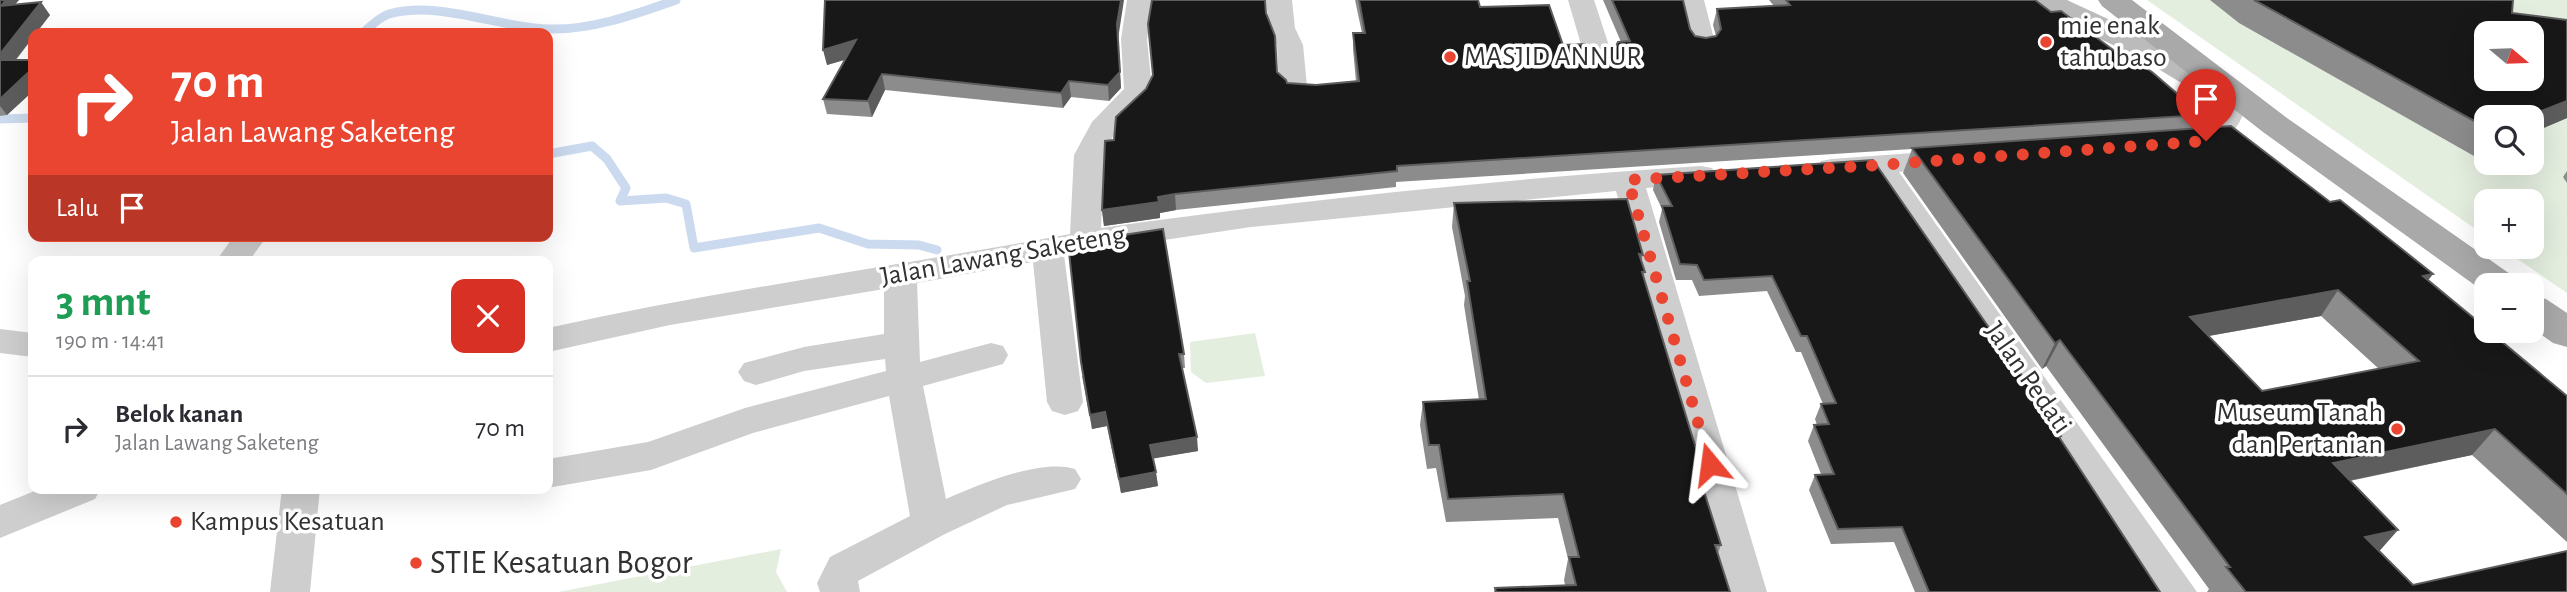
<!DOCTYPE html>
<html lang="id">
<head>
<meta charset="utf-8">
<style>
  :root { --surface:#fff; --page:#f7f7f7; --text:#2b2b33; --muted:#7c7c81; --line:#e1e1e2 }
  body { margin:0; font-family:"Alegreya Sans",sans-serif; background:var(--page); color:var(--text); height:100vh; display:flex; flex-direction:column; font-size:26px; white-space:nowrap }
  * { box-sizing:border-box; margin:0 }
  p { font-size:23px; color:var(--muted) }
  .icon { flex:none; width:38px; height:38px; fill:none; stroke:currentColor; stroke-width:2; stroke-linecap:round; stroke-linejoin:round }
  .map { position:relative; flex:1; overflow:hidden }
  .details { position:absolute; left:28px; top:256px; width:525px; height:238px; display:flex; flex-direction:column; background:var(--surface); border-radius:14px; box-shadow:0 7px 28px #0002 }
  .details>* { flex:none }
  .guide { position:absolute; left:28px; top:28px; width:525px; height:214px; border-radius:14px; box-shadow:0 7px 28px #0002; background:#e94531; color:#fff; overflow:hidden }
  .needle { width:46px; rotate:109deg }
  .controls { position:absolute; left:2474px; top:21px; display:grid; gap:14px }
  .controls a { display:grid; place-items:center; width:70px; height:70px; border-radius:14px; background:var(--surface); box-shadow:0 7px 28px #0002; font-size:35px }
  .pin { position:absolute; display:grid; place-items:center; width:60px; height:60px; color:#fff; margin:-72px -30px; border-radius:50% 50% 50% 0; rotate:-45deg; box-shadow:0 0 7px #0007 }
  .pin .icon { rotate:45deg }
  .me { position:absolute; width:77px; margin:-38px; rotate:344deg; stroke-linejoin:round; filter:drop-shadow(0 0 5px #0008) }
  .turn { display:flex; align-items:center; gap:24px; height:147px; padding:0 28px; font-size:32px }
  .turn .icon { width:91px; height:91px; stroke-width:2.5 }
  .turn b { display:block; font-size:49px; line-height:60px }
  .then { display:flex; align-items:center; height:66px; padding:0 28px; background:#0003; gap:14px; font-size:26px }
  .round { display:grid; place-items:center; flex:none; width:74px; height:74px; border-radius:14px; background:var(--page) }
  .head { display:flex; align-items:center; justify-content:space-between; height:119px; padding:0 28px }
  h1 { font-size:42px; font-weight:700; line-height:52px; color:#1e9e55 }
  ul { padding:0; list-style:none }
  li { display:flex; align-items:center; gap:21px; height:105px; padding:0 28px; border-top:2px solid var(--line) }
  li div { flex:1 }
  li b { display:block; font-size:26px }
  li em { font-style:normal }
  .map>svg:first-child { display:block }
  .green { fill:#e4eedf; fill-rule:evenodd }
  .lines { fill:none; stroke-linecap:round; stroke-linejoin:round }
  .stream { stroke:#cbdaee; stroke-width:9 }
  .minor { fill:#cecece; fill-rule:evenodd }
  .secondary { fill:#bbb; fill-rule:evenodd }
  .primary { fill:#a9a9a9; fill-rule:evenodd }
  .wall { fill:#8c8c8c; fill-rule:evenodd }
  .shaded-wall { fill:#5d5d5d }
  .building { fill:#181818; stroke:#5d5d5d; stroke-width:2; fill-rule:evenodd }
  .route { stroke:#e94531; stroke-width:12; stroke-dasharray:0 21.6 }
  .poi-dot { fill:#e94531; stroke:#fff; stroke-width:2.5 }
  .labels { text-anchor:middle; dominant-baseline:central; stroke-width:7; stroke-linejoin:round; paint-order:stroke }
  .poi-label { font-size:28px; fill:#313131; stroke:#fff; text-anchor:start }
  .street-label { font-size:28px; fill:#313131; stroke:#fff }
  .near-poi-label { font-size:33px; fill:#313131; stroke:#fff; text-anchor:start }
</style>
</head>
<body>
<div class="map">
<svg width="2567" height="592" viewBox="0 0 2567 592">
  <rect width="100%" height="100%" fill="#fff"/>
  <g class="green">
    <path d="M2147,0H2567V293L2500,247H2532V201H2487V237ZM2487,33H2532V79H2487ZM2487,117H2532V163H2487Z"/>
    <path d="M1255,333L1265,376L1206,383L1191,372L1190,342Z"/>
    <path d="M781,549L776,572L787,592H558Z"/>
  </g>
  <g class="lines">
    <g class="stream">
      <path d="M363,33C371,26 379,17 389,14C441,0 498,28 550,29C593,30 636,14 676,0"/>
      <path d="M0,119L33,118"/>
      <path d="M548,154L592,146L607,159L626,188L620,201L666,198L686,204L694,248L819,228L868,244L919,245L937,250"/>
    </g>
    <g class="minor">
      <path d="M1127,0H1153L1147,39L1152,89L1145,103L1115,132L1104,155L1101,228C1300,200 1501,179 1701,166L1712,168L1716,175L1712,182L1646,188L1767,592H1727L1616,191L1251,227L1064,255L1083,402L1078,411L1065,415L1052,411L1047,402L1033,262L917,283L920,362L991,343L1003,346L1008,355L1003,364L923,386L946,499C978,485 1041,458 1075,469L1081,479L1075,489L1007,505L945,534L858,581L860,592H820L817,583L830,557L910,516L889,396L753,433L651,470L553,487L548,485V459L648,442L745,408L886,371L885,359L804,371L756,385L744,381L738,372L744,363L804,347L884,334V289L670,325L548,352V328C720,290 897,266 1070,234L1074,155L1092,122L1124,89L1121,39Z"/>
      <path d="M1266,0H1292L1295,28L1303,45L1307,86L1303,92L1293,94L1283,92L1279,86L1277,45L1269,28Z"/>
      <path d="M1568,0H1594L1613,58L1609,64L1599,66L1589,64L1585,58Z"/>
      <path d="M1678,0H1704L1715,43L1712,49L1702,51L1692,49L1689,43Z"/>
      <path d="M2234,92L2244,95L2248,101C2237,138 2214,158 2174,148L2169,142L2174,136L2199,132L2208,127L2224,95Z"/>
      <path d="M1953,150L1964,153L1968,159L1964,165L1899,172L2197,592H2154L1870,174L1832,177L1821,175L1817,168L1821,161L1832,159Z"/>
      <path d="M234,236H267L249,261H216Z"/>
      <path d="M0,329L33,333V357L0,353Z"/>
      <path d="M42,488H101L95,499L0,538V505Z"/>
      <path d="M282,488H320L310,592H270Z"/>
    </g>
    <path class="secondary" d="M2028,0H2067L2164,45L2243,92L2247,99L2243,106L2231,109L2219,106L2142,59L2032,6Z"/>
    <g class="primary">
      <path d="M2098,0H2132L2287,118L2513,276L2519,285H2487V294L2263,132L2102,6Z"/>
      <path d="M2532,295L2546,299L2567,313V347L2553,343L2532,328Z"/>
    </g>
  </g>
  <g class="wall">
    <path d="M0,0H19L15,5L50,15L16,60H33V91L7,115L0,116Z"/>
    <path d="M825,0L1118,39L1121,88L1109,101L1071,97L1063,108L885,90L872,117L827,114L823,99L845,60L827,65Z"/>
    <path d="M1355,0H1478L1480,7L1563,45L1602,53L1614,50L1621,42L1603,0H1683L1690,29L1695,36L1706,38L1716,36L1713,25L1717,9L1774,6L1769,0H2035L2051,12L2128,61L2202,115L2194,128L2428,280L2567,396V542L2472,455L2350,481L2380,552L2413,585L2567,592H2207L2209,589L2046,366L2042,369L1903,173L1912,149L1396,182V187L1176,210L1160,213V218L1104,226L1102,210L1114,140L1146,89L1153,75L1266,13L1277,72L1287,83L1316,85L1356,82L1353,49V33H1362ZM2321,316L2379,369L2262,391L2209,336Z"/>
    <path d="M2210,0H2513L2512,13L2567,20V118L2532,133L2487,117V151L2474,156L2239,23Z"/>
    <path d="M2567,171V183L2563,177Z"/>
    <path d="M1656,175L2061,436L2059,438L2160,592H1915L1894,542L1831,544L1809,490L1815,475L1821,474L1808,441L1814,425H1817L1815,419L1821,404H1823L1801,352H1796L1767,291L1699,296L1692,280H1676L1659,222L1662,209L1653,190Z"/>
    <path d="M1454,203L1643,255L1641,262L1645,272L1643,277L1701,465L1698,473L1721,545L1718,553L1730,592H1494L1495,588L1565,585L1564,580L1568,559L1558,518L1446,522L1436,468L1427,469L1420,425L1423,402L1479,400L1464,305L1465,296L1452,227Z"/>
    <path d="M1184,354L1185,368H1182L1198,451L1153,458L1158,486L1121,493L1107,426L1092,429L1082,376Z"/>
  </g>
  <g class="shaded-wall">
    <path d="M2,0H19L14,5L1,6Z"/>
    <path d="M1121,0H1124L1118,39L1121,88L1109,101L1108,85Z"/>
    <path d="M41,2L50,15L36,33H33V37L5,73L0,67V54Z"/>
    <path d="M856,40L860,55L827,65L823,50Z"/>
    <path d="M33,68V91L7,115L0,106V99Z"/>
    <path d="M882,74L885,90L872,117L868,101Z"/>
    <path d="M1069,81L1071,97L1063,108L1061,93Z"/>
    <path d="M2567,101V118L2532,133V117H2526Z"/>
    <path d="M2487,139V151L2474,156Z"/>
    <path d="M1175,194L1176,210L1160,213V218L1104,226L1102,210Z"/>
    <path d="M2433,274L2414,299L2423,276Z"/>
    <path d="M2338,290L2321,316L2174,342L2190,317Z"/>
    <path d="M2060,340L2046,366L2042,369L2055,343Z"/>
    <path d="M1105,412L1107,426L1092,429L1090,415Z"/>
    <path d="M2495,429L2472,455L2313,488L2333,463Z"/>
    <path d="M1197,437L1198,451L1151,459L1150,445Z"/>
    <path d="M1156,472L1158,486L1121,493L1119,479Z"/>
    <path d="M2398,530L2376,555L2365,537Z"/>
  </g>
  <g class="building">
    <path d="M0,0H6L1,6L41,2L0,54Z"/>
    <path d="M825,0H1121L1117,24L1120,72L1108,85L1069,81L1061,93L882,74L868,101L823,99L856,40L823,50Z"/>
    <path d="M1152,0H1265L1266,13L1275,36L1277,72L1286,80L1287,83L1316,85L1359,81L1353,33H1365L1359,0H1478L1480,7L1549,5L1563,45L1585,44L1591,51L1602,53L1614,50L1618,42L1630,41L1612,0H1683L1690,29L1695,36L1706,38L1716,36L1721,29L1717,9L1790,5L1786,0H2035L2051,12L2061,11L2128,61L2133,60L2152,72L2202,115L1397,166V171L1175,194L1158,197L1159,202L1102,210L1105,141L1114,140L1116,117L1146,89L1153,75L1148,24Z"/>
    <path d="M2254,0H2513L2512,13L2567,20V101L2526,117H2487V128ZM2487,33H2532V79H2487Z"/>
    <path d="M0,60H33V68L0,99Z"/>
    <path d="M2231,126L2330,202L2340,200L2403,250L2433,274L2423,276L2487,329V331H2489L2567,396V494L2495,429L2333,463L2398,530L2365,537L2413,585L2567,551V592H2246L2226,567H2230L2060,340L2055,343L1912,148ZM2338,290L2419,361L2262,391L2190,317Z"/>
    <path d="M1873,160L2030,387L2061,436L2059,437L2160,592H1929L1902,527L1838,529L1815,475L1834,474L1814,425L1829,424L1821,404L1836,403L1807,336H1801L1772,276L1704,280L1697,265L1680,264L1662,206H1672L1656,175Z"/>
    <path d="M1627,199L1643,255L1639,254L1645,272H1642L1701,465L1696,466L1721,545H1715L1730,592H1496L1495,588L1576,585L1569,557H1579L1563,494L1448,499L1439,445H1429L1423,402L1486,399L1467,281H1470L1454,203Z"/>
    <path d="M1163,229L1184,354H1179L1197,437L1150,445L1156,472L1119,479L1105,412L1090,415L1081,362L1069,252L1095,249V243H1097L1098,239Z"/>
    <path d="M33,417V444L29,419Z"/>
  </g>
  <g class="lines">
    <path class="route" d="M1710,464L1628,180L1879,165L2206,141"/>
  </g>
  <g class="poi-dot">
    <circle cx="2046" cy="42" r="7"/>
    <circle cx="1450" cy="57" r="7"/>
    <circle cx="2397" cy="429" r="7"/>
    <circle cx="176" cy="522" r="7"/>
    <circle cx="416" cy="563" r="7"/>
  </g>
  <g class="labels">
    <g class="poi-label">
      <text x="2060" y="26">mie enak<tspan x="2060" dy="32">tahu baso</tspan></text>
      <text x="1464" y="57">MASJID ANNUR</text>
      <text x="2383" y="413" text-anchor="end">Museum Tanah<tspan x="2383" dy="32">dan Pertanian</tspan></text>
      <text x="190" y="522">Kampus Kesatuan</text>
    </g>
    <g class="street-label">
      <text transform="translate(1003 256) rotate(-10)">Jalan Lawang Saketeng</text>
      <text transform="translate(2028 378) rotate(55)">Jalan Pedati</text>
    </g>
    <g class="near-poi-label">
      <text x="430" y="563">STIE Kesatuan Bogor</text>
    </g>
  </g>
</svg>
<div class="controls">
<a><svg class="needle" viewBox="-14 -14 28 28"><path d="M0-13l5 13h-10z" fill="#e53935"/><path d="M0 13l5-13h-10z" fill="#7c7c81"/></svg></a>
<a><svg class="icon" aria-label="search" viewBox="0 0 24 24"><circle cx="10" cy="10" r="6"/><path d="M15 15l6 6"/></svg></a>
<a>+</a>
<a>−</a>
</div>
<div class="pin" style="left:2206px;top:141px;background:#d93025"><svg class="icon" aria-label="arrive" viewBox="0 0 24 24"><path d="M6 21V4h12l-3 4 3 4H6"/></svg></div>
<svg class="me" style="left:1710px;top:464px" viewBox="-20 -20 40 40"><path d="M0-17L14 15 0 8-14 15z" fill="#e94531" stroke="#fff" stroke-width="4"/></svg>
<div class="guide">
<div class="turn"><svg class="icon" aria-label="right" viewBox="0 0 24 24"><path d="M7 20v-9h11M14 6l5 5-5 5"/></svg><div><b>70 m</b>Jalan Lawang Saketeng</div></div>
<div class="then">Lalu<svg class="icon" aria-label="arrive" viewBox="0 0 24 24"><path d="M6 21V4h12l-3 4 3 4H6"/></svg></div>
</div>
<section class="details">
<div class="head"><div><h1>3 mnt</h1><p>190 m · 14:41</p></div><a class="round" style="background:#d93025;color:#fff"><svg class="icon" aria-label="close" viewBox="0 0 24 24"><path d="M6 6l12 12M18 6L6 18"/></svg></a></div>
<ul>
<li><svg class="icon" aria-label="right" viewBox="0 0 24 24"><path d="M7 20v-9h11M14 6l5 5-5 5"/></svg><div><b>Belok kanan</b><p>Jalan Lawang Saketeng</p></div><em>70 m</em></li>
</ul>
</section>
</div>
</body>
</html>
